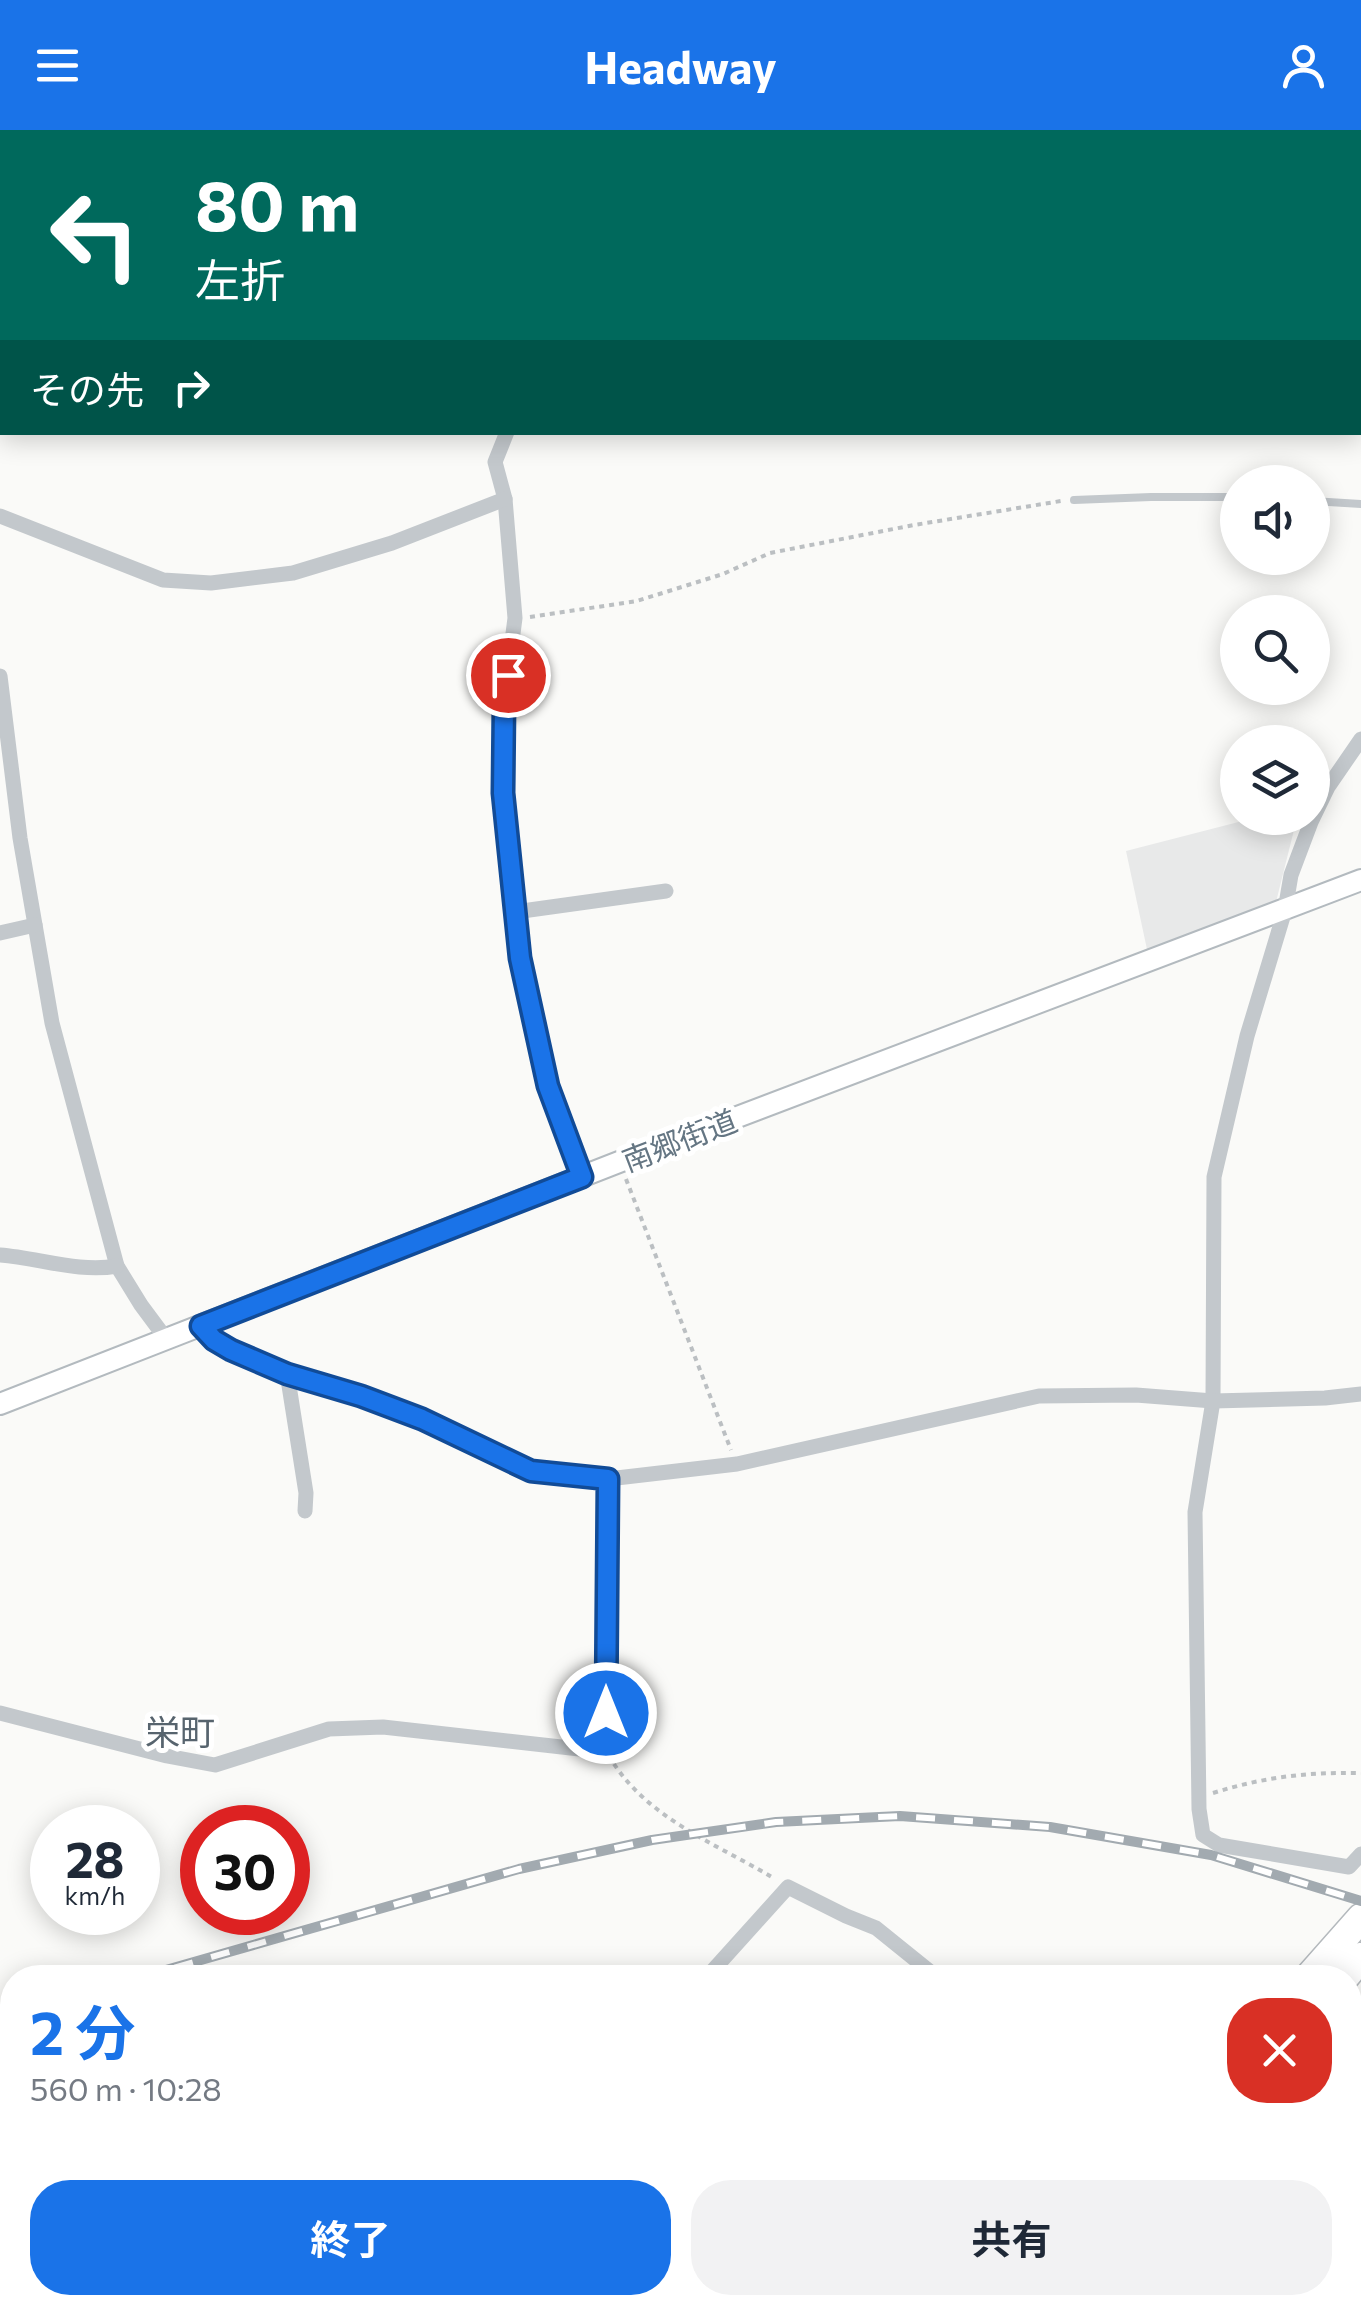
<!DOCTYPE html>
<html lang="ja">
<head>
<meta charset="utf-8">
<style>
  :root { --surface:#fff; --page:#f2f2f3; --text:#1f2937; --muted:#747a83; --accent:#1a73e8 }
  body { margin:0; font-family:Commissioner,"Noto Sans JP",sans-serif; background:var(--page); color:var(--text); height:100vh; display:flex; flex-direction:column; font-size:38px; white-space:nowrap }
  * { box-sizing:border-box; margin:0 }
  p { font-size:32px; color:var(--muted) }
  .icon { flex:none; width:55px; height:55px; fill:none; stroke:currentColor; stroke-width:2; stroke-linecap:round; stroke-linejoin:round }
  .map { position:relative; flex:1; overflow:hidden }
  .details { position:absolute; left:0px; top:1835px; width:1362px; height:350px; display:flex; flex-direction:column; background:var(--surface); border-radius:40px 40px 0 0; box-shadow:0 5px 25px #0003 }
  .details>* { flex:none }
  .guide { position:absolute; left:0px; top:0px; width:1362px; height:305px; box-shadow:0 5px 25px #0003; background:#00695c; color:#fff; overflow:hidden }
  .tools { position:absolute; left:1220px; top:335px; display:grid; gap:20px }
  .tools a { display:grid; place-items:center; width:110px; height:110px; border-radius:50%; background:var(--surface); box-shadow:0 5px 25px #0003; font-size:50px }
  .speed { position:absolute; left:30px; top:1675px; display:flex; gap:20px; font-size:50px; font-weight:700; text-align:center }
  .speed>* { display:grid; place-content:center; width:130px; height:130px; border-radius:50%; background:var(--surface); box-shadow:0 5px 25px #0003; line-height:1 }
  .speed small { font-size:25px; font-weight:400 }
  .speed .limit { border:15px solid #d22; background:#fff; color:#111 }
  .pin { position:absolute; display:grid; place-items:center; width:85px; height:85px; color:#fff; margin:-42px; border:5px solid #fff; border-radius:50%; box-shadow:0 2px 10px #0007 }
  .me { position:absolute; width:110px; margin:-55px; rotate:0deg; stroke-linejoin:round; filter:drop-shadow(0 0 8px #0008) }
  .turn { display:flex; align-items:center; gap:35px; height:210px; padding:0 30px; font-size:45px }
  .turn .icon { width:130px; height:130px; stroke-width:2.5 }
  .turn b { display:block; font-size:70px; line-height:85px }
  .then { display:flex; align-items:center; height:95px; padding:0 30px; background:#0003; gap:20px; font-size:38px }
  .round { display:grid; place-items:center; flex:none; width:105px; height:105px; border-radius:40px; background:var(--page) }
  .overview { display:flex; align-items:center; justify-content:space-between; height:170px; padding:0 30px }
  h1 { font-size:60px; font-weight:700; line-height:75px; color:var(--accent) }
  .action { display:flex; gap:20px; margin-top:auto; padding:20px 30px }
  .action a { flex:1; height:115px; border-radius:40px; background:var(--accent); color:#fff; font-size:40px; font-weight:700; line-height:115px; text-align:center }
  .action a+a { background:var(--page); color:var(--text) }
  header { display:flex; justify-content:space-between; align-items:center; height:130px; padding:0 30px; background:var(--accent); color:#fff; font-size:45px; font-weight:700 }
  .map>svg:first-child { display:block }
  .built { fill:#e8e9e9 }
  .green { fill:#dadfd7 }
  .lines { fill:none; stroke-linecap:round; stroke-linejoin:round }
  .secondary-casing { stroke:#b3babf; stroke-width:24 }
  .highway-casing { stroke:#b4b9bd; stroke-width:31 }
  .path { stroke:#bbbfc2; stroke-width:4; stroke-dasharray:5 5; stroke-linecap:butt }
  .lane { stroke:#c3c8cc; stroke-width:8 }
  .street { stroke:#c3c8cc; stroke-width:15 }
  .secondary { stroke:#fff; stroke-width:20 }
  .highway { stroke:#fff; stroke-width:28 }
  .rail-casing { stroke:#a2aab0; stroke-width:10 }
  .rail { stroke:#fff; stroke-width:6; stroke-dasharray:19; stroke-linecap:butt }
  .route-casing { stroke:#114b97; stroke-width:25 }
  .route { stroke:#1a73e8; stroke-width:18 }
  .labels { text-anchor:middle; dominant-baseline:central; stroke-width:10; stroke-linejoin:round; paint-order:stroke }
  .street-label { font-size:30px; fill:#657683; stroke:#fff }
  .quarter-label { font-size:35px; fill:#57646e; stroke:#fff }
</style>
</head>
<body>
<header><svg class="icon" aria-label="menu" viewBox="0 0 24 24"><path d="M4 6h16M4 12h16M4 18h16"/></svg>Headway<svg class="icon" aria-label="person" viewBox="0 0 24 24"><circle cx="12" cy="8" r="4"/><path d="M4 21q1-7 8-7t8 7"/></svg></header>
<div class="map">
<svg width="1361" height="2185" viewBox="0 0 1361 2185">
  <rect width="100%" height="100%" fill="#fafaf8"/>
  <g class="built">
    <path d="M1254,688H1297L1275,776L1148,824L1126,721Z"/>
    <path d="M1350,1991H1361V2185H1306L1304,2173L1350,2172Z"/>
  </g>
  <path class="green" d="M0,0H575L573,2H2V206L0,205Z"/>
  <g class="lines">
    <defs>
      <path id="secondary" d="M0,1274L619,1032L1361,750"/>
      <g id="highway">
        <path d="M1308,1848L1361,1788"/>
        <path d="M1344,1848L1361,1827"/>
        <path d="M1014,2185L1025,2172"/>
        <path d="M1056,2185L1067,2172"/>
      </g>
    </defs>
    <use href="#secondary" class="secondary-casing"/>
    <use href="#highway" class="highway-casing"/>
    <g class="path">
      <path d="M530,487L637,471L723,444L770,423L914,395L1061,371"/>
      <path d="M626,1049L731,1320"/>
      <path d="M614,1634C652,1691 719,1715 775,1749"/>
      <path d="M1213,1663C1264,1647 1307,1642 1361,1643"/>
    </g>
    <g class="lane">
      <path d="M1074,370L1151,367H1238"/>
      <path d="M1312,371L1361,374"/>
    </g>
    <g class="street">
      <path d="M347,2L350,0"/>
      <path d="M1021,2L1024,0"/>
      <path d="M0,155L2,156"/>
      <path d="M507,302L495,332L505,369L515,488L504,573L503,663L519,829L548,955L581,1047"/>
      <path d="M0,386L163,450L211,453L293,443L392,413L505,369"/>
      <path d="M0,546L20,708L52,893L117,1136L141,1175L167,1210"/>
      <path d="M1361,609L1328,657L1311,692L1291,745L1285,780L1247,906L1214,1047L1213,1271L1195,1382L1199,1679L1203,1705L1219,1715L1349,1737L1361,1724"/>
      <path d="M515,782L666,761"/>
      <path d="M0,803L35,795"/>
      <path d="M0,1125C39,1128 79,1143 117,1136"/>
      <path d="M201,1196L215,1209L231,1220L287,1243L361,1266L422,1289L531,1341L608,1349L737,1334L1039,1266L1136,1265L1213,1271L1325,1268L1361,1264"/>
      <path d="M287,1243L306,1363L305,1381"/>
      <path d="M0,1583L167,1626L215,1635L329,1599L383,1597L606,1622L608,1349"/>
      <path d="M706,1848L788,1757L846,1786L876,1798L938,1848"/>
      <path d="M1350,1983H1361"/>
      <path d="M578,2172L579,2185"/>
      <path d="M1294,2172L1296,2185"/>
      <path d="M405,2185L412,2172"/>
    </g>
    <use href="#secondary" class="secondary"/>
    <use href="#highway" class="highway"/>
    <defs>
      <g id="rail">
        <path d="M138,1848L519,1739L652,1710L776,1692L900,1686L1050,1697L1211,1725L1361,1771"/>
        <path d="M0,1887L12,1883"/>
      </g>
    </defs>
    <use href="#rail" class="rail-casing"/>
    <use href="#rail" class="rail"/>
  </g>
  <g class="lines">
    <defs>
      <path id="route" d="M508,545L504,573L503,663L520,828L548,956L582,1047L201,1196L214,1210L231,1220L287,1244L361,1266L422,1289L531,1341L608,1349L606,1583"/>
    </defs>
    <use href="#route" class="route-casing"/>
    <use href="#route" class="route"/>
  </g>
  <g class="labels">
    <g class="street-label">
      <text transform="translate(679 1009) rotate(-21)">南郷街道</text>
    </g>
    <g class="quarter-label">
      <text x="180" y="1600">栄町</text>
    </g>
  </g>
</svg>
<div class="tools">
<a><svg class="icon" aria-label="sound" viewBox="0 0 24 24"><path d="M4 9h4l5-4v14l-5-4H4zM17 9q2 3 0 6"/></svg></a>
<a><svg class="icon" aria-label="search" viewBox="0 0 24 24"><circle cx="10" cy="10" r="6"/><path d="M15 15l6 6"/></svg></a>
<a><svg class="icon" aria-label="layers" viewBox="0 0 24 24"><path d="M12 4l9 5-9 5-9-5zM3 14l9 5 9-5"/></svg></a>
</div>
<div class="speed"><div>28<small>km/h</small></div><div class="limit">30</div></div>
<div class="pin" style="left:508px;top:545px;background:#d93025"><svg class="icon" aria-label="arrive" viewBox="0 0 24 24"><path d="M6 21V4h12l-3 4 3 4H6"/></svg></div>
<svg class="me" style="left:606px;top:1583px" viewBox="-20 -20 40 40"><circle r="17" fill="#1a73e8" stroke="#fff" stroke-width="3"/><path d="M0-11L8 9 0 5-8 9z" fill="#fff"/></svg>
<div class="guide">
<div class="turn"><svg class="icon" aria-label="left" viewBox="0 0 24 24"><path d="M17 20v-9H6M10 6l-5 5 5 5"/></svg><div><b>80 m</b>左折</div></div>
<div class="then">その先<svg class="icon" aria-label="right" viewBox="0 0 24 24"><path d="M7 20v-9h11M14 6l5 5-5 5"/></svg></div>
</div>
<section class="details">
<div class="overview"><div><h1>2 分</h1><p>560 m · 10:28</p></div><a class="round" style="background:#d93025;color:#fff"><svg class="icon" aria-label="close" viewBox="0 0 24 24"><path d="M6 6l12 12M18 6L6 18"/></svg></a></div>
<div class="action"><a>終了</a><a>共有</a></div>
</section>
</div>
</body>
</html>
